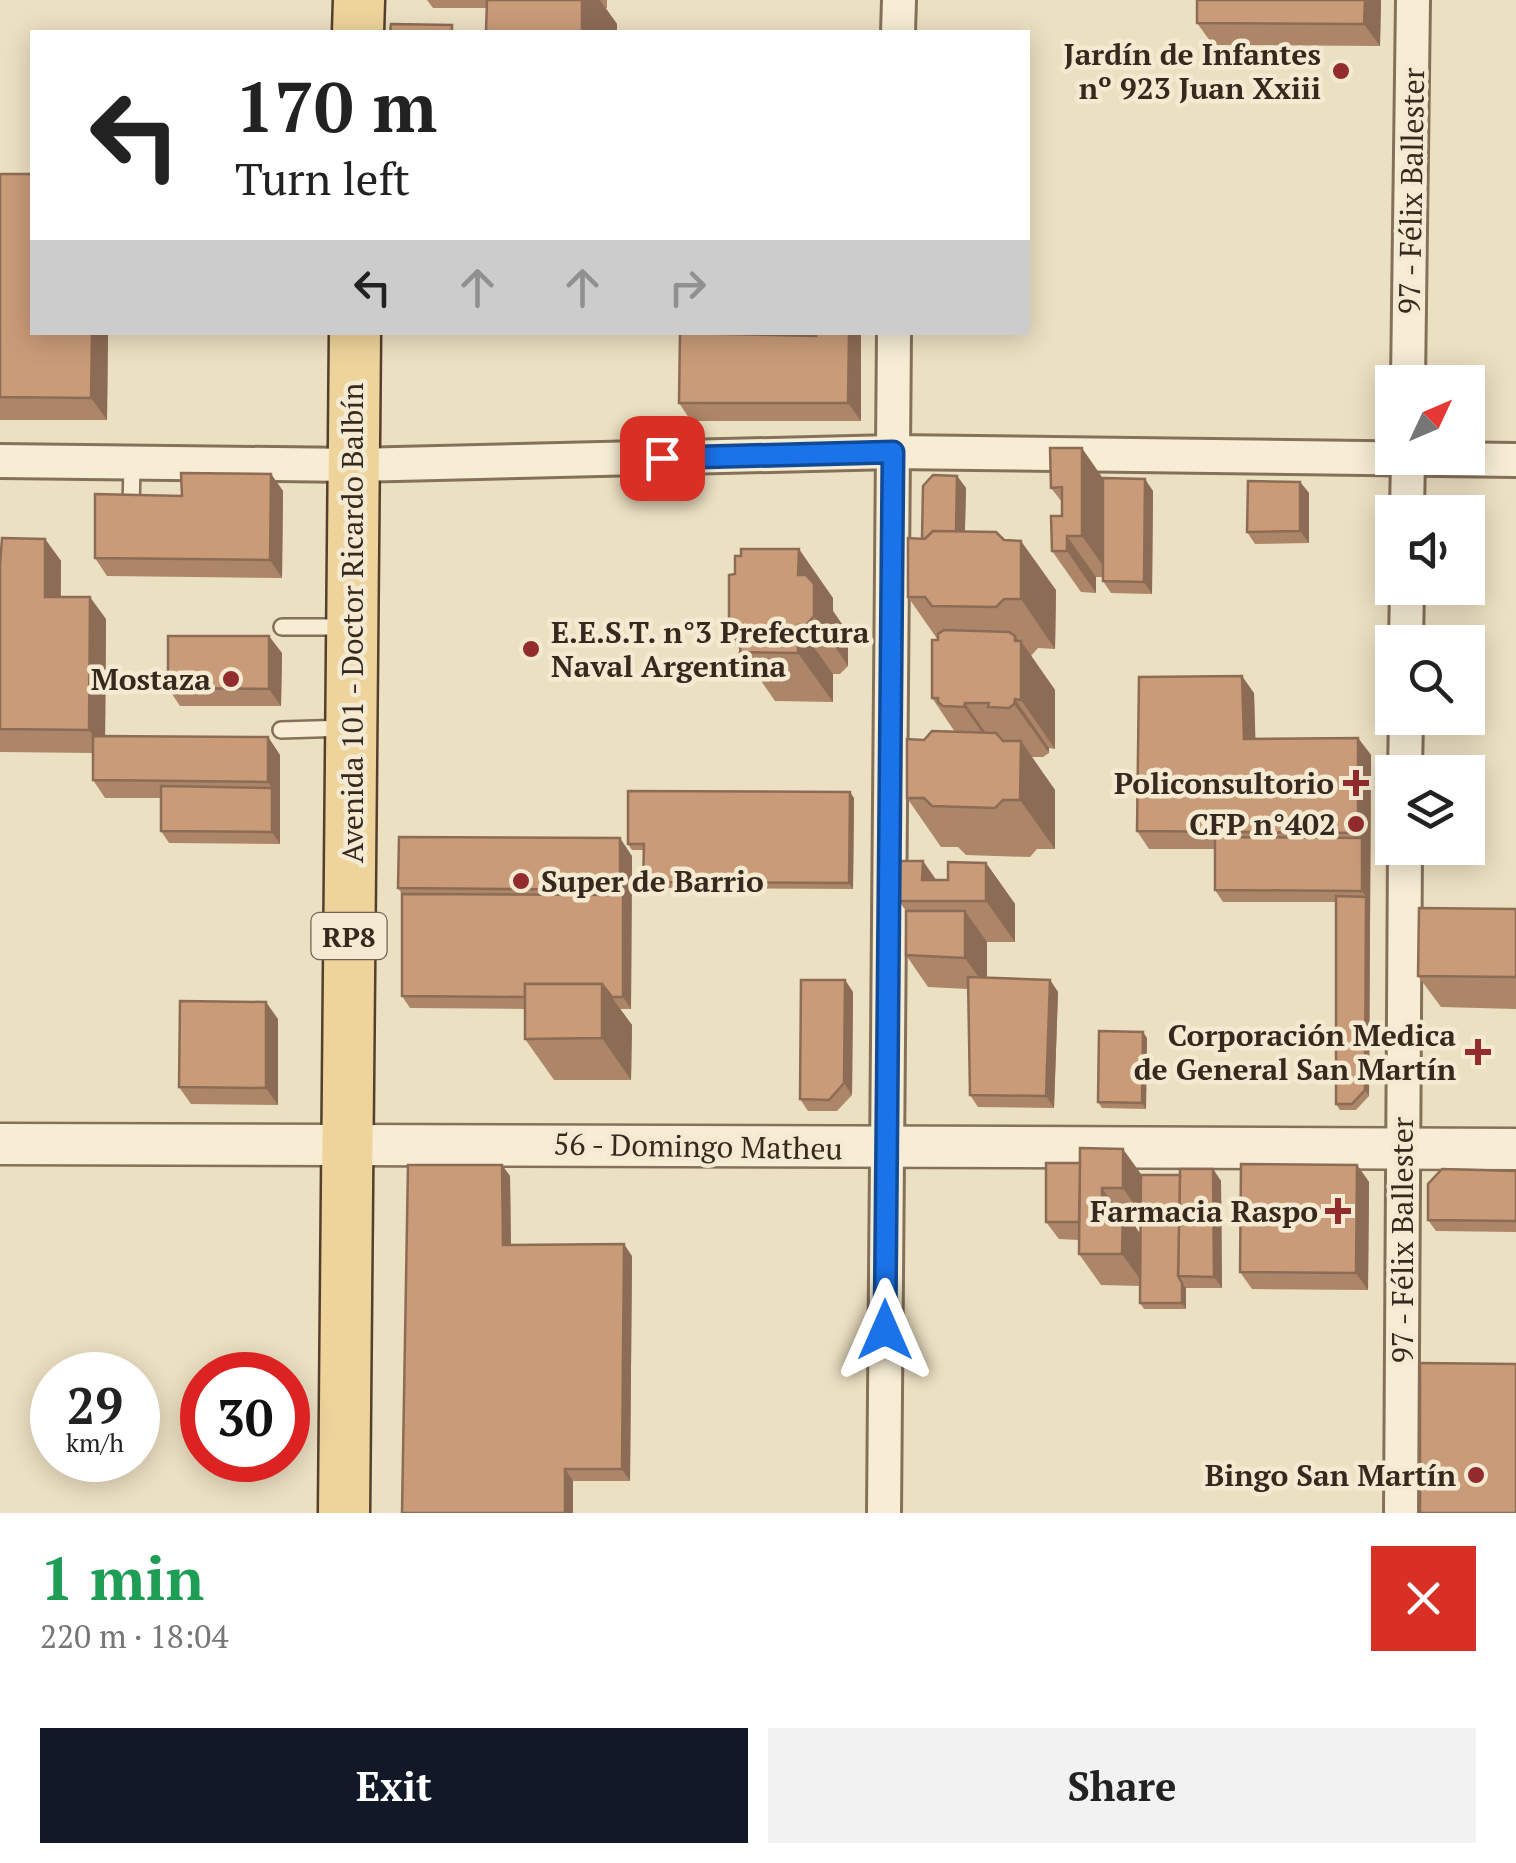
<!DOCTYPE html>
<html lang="en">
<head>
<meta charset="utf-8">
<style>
  :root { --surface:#fff; --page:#f2f2f2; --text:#222; --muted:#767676; --accent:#111827 }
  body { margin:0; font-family:"PT Serif",serif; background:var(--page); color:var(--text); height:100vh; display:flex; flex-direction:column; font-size:38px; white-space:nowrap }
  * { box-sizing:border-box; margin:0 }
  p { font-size:32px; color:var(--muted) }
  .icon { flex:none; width:55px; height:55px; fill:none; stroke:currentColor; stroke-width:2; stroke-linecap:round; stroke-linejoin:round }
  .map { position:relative; height:1513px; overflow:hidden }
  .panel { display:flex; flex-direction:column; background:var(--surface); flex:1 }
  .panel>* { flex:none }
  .guide { position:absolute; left:30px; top:30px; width:1000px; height:305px; border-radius:0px; box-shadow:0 5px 25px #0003; background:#fff; color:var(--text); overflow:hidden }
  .needle { width:65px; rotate:46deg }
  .controls { position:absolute; left:1375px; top:365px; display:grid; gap:20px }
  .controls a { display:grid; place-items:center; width:110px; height:110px; border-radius:0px; background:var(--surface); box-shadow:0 5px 25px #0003; font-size:50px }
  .speed { position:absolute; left:30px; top:1352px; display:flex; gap:20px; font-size:50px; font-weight:700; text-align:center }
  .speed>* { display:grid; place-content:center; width:130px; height:130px; border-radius:50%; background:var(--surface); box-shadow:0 5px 25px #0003; line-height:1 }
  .speed small { font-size:25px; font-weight:400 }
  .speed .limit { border:15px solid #d22; background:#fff; color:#111 }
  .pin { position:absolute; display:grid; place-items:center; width:85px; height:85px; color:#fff; margin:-42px; border-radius:20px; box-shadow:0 5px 15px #0006 }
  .me { position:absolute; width:110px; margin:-55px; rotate:0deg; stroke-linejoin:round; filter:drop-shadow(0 0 8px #0008) }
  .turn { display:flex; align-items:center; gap:35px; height:210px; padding:0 40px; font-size:45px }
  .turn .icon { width:130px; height:130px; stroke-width:2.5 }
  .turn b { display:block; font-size:70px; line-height:85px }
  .lanes { display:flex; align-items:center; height:95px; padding:0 40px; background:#0003; justify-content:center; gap:50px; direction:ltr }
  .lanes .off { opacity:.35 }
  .round { display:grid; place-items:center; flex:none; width:105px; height:105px; border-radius:0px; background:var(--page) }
  .overview { display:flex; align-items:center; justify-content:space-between; height:170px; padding:0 40px }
  h1 { font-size:60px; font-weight:800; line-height:75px; color:#1e9e55 }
  .action { display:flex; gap:20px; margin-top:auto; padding:20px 40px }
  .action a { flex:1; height:115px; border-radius:0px; background:var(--accent); color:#fff; font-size:40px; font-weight:800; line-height:115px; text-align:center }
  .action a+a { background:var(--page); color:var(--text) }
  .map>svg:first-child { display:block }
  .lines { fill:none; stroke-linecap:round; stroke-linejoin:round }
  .service-casing { stroke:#85715a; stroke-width:20 }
  .minor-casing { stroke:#85715a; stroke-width:38 }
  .tertiary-casing { stroke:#85715a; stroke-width:45 }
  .primary-casing { stroke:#533f2e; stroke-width:55 }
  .service { stroke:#f7edd5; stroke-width:15 }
  .minor { stroke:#f7edd5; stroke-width:32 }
  .tertiary { stroke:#f7edd5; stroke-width:40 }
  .primary { stroke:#eed49b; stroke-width:50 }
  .wall { fill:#ad8568; fill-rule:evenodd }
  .shaded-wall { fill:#8d6c55 }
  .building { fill:#c99b79; stroke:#8d6c55; stroke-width:2.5 }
  .route-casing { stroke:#114b97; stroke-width:25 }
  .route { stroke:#1a73e8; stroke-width:18 }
  .poi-dot { fill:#922c2d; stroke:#f4ead1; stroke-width:4 }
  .labels { text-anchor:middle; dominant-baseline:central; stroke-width:9; stroke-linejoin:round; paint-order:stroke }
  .shield { fill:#f4ead1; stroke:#6f6354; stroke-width:2.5 }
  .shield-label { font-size:28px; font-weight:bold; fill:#36291e }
  .poi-label { font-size:30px; font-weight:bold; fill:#36291e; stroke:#f4ead1; text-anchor:end }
  .street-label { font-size:30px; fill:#36291e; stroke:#f4ead1 }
</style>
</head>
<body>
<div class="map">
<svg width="1516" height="1513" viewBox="0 0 1516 1513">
  <rect width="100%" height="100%" fill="#ece0c2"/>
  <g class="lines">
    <defs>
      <g id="service">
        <path d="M131,512L132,463"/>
        <path d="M282,627H344"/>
        <path d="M281,730L347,728"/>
      </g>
      <g id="minor">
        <path d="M898,32L899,0"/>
        <path d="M1408,382L1413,0"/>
        <path d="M0,461L355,465L893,452L1516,460"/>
        <path d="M1407,512L1408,458"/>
        <path d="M1406,642L1407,588"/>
        <path d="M1405,772L1406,718"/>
        <path d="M884,1513L894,332"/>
        <path d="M1401,1513L1405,848"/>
      </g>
      <path id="tertiary" d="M0,1144C505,1144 1011,1148 1516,1149"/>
      <g id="primary">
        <path d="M358,32L359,0"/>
        <path d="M344,1513L355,332"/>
      </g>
    </defs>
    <use href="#service" class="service-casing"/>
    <use href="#minor" class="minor-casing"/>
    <use href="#tertiary" class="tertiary-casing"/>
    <use href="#primary" class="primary-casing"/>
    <use href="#service" class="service"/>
    <use href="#minor" class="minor"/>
    <use href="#tertiary" class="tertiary"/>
    <use href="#primary" class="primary"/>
  </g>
  <g class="wall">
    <path d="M427,0H607V8H605L617,24V32H486V8H433Z"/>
    <path d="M1381,0L1380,46L1213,45L1197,23Z"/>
    <path d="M0,174L108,332L107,420H0Z"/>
    <path d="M816,336L861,421H691L679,403Z"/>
    <path d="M271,474L283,491L282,578L107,576L95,558L182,496Z"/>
    <path d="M957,476L966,488L965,532L1056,590L1055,649L1038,648L1031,656L1055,690V749L1049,748V753L1043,757H1031L1055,790V849H1037L1030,857L966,855L958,847H941L907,798L924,740L955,732L932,698L938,640L908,597L922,539Z"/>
    <path d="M1103,478L1153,491L1152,594L1111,593L1103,581V577H1096V593L1081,592L1052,551L1062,516V502L1051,488Z"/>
    <path d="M1300,482L1309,493V543L1255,544L1247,532Z"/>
    <path d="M45,539L61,561V597L106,619L105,736L268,737L280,755V844L169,843L161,831V798H105L93,780V753L0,752V565Z"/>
    <path d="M833,598V611L848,633V666L840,674H833V702L775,701L735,643V633L729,624Z"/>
    <path d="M282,653L281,706H180L168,688Z"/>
    <path d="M1254,693L1255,739L1358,738L1371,755L1369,1096L1356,1110H1340L1336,1104V902H1223L1215,890V849H1149L1137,831Z"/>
    <path d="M854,798L853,889L647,888L643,882L644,850H632L628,844Z"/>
    <path d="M632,856L631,1009H620L632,1025L631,1080H554L525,1039V1009L410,1008L402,996V894L398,888Z"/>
    <path d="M986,863L1015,904V942H987V978L1050,980L1058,992L1054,1108L978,1107L970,1095L968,989L928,987L906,955V911L899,901L936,880H948Z"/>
    <path d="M1516,909V1009L1441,1007L1418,976Z"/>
    <path d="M845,980L853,992L852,1095L837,1111H808L800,1099Z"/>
    <path d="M278,1019V1105L191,1104L179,1087Z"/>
    <path d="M1147,1038L1146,1109L1102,1108L1098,1102Z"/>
    <path d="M1046,1163L1141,1175H1180L1213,1169L1221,1181L1222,1288H1186V1309H1144L1140,1303V1286L1101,1285L1079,1254V1240L1059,1239L1046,1222ZM1131,1220H1141V1235Z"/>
    <path d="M502,1165L510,1176L511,1245L632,1256L630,1481H573V1513H402Z"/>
    <path d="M1357,1165L1369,1182L1368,1290L1252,1289L1240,1272Z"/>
    <path d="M1516,1171V1232L1436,1231L1428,1220Z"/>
  </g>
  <g class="shaded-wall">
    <path d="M582,0H600L617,24V32H582Z"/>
    <path d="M1365,0H1381L1380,46L1364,24Z"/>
    <path d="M92,332H108L107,420L91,398Z"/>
    <path d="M849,332H861V421L848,403Z"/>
    <path d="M1082,448L1111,490V577L1082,536Z"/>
    <path d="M271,474L283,491L282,578L270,560Z"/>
    <path d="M957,476L966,488L964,562L956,550Z"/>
    <path d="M1145,479L1153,491L1152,594L1144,582Z"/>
    <path d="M1300,482L1309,493V543L1300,531Z"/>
    <path d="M1067,536L1096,577V593L1067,551Z"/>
    <path d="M45,539L61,561L60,619L45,597Z"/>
    <path d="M1021,541L1056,590L1055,649L1021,599Z"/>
    <path d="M799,549L833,598V611L848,633V666L814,616L798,575Z"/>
    <path d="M90,597L106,619L105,753L89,730Z"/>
    <path d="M798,625L833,674V702L798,653Z"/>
    <path d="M269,636L282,653L281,706L269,689Z"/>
    <path d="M1015,636L1021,644V641L1055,690V749L1021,700Z"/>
    <path d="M1242,676L1254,693L1256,756L1244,739Z"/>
    <path d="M1015,699L1049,748V753L1014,704Z"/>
    <path d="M965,703L999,752V756L964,707Z"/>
    <path d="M268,737L280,755V844L272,832V788L268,782Z"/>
    <path d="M1358,738L1371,755L1369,1096L1365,1090L1366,897L1362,891V838L1358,833Z"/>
    <path d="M1021,741L1055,790V849L1020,800Z"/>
    <path d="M850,792L854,798L853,889L849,883Z"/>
    <path d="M620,838L632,856L631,1009L623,997V895L620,890Z"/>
    <path d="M923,861L951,901L922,880Z"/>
    <path d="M986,863L1015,904V942L986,901Z"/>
    <path d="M965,911L987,942V989L965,958Z"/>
    <path d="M845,980L853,992L852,1095L844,1083Z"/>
    <path d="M1050,980L1058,992L1054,1108L1046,1096Z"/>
    <path d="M602,984L632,1025L631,1080L602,1038Z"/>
    <path d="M266,1002L278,1019V1105L266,1088Z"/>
    <path d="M1143,1032L1147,1038L1146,1109L1142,1103Z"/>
    <path d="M1123,1149L1146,1181L1145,1220L1123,1188Z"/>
    <path d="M502,1165L510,1176L511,1257L503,1245Z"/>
    <path d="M1357,1165L1369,1182L1368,1290L1356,1273Z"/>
    <path d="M1213,1169L1221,1181L1222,1288L1214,1277Z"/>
    <path d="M1102,1188L1123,1218V1209L1145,1241V1286L1122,1254L1102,1210Z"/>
    <path d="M624,1244L632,1256L630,1481L622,1469Z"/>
    <path d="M1182,1283L1186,1288V1309L1182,1303Z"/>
    <path d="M565,1469L573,1481V1513H565Z"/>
  </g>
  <g class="building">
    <path d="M487,0H582V32H486Z"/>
    <path d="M1197,0H1365L1364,24L1197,23Z"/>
    <path d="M391,24L452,25V32H390Z"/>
    <path d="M0,174H32V332H92L91,398L0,397Z"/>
    <path d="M816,332H849L848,403H679L680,333L816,336Z"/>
    <path d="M1050,448H1082V536H1067V551H1052L1051,516H1062V487L1051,488Z"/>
    <path d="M181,473L271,474L270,560L95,558V494L182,496Z"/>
    <path d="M933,475L957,476L956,532L933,531L925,539H922L923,486Z"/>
    <path d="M1103,478L1145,479L1144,582L1103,581Z"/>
    <path d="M1248,481L1300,482V531L1247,532Z"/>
    <path d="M933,531L996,532L1004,540L1021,541V599H1004L996,607L932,606L925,597H908V538L925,539Z"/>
    <path d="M2,538L45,539V597H90L89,730L0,729V565Z"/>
    <path d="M741,549H799L798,575H806L814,584V616L806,625H798V653L740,652L741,644L735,643V624H729V575L735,574V556H741Z"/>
    <path d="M944,630L1009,632L1015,636V641H1021V700L1015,699L1014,704L1009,708L988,707L989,703H965L964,707L943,706L938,702V698H932V640H938V634Z"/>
    <path d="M168,636H269V689L168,688Z"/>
    <path d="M1242,676L1244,739L1358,738V833L1137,831L1139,677Z"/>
    <path d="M932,731L996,733L1003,741H1021L1020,800H1003L995,808L932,806L924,798H907V739L924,740Z"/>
    <path d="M93,736L268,737V782L93,780Z"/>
    <path d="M161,786L272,788V832L161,831Z"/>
    <path d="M628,791L850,792L849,883L643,882L644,844H628Z"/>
    <path d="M399,837L620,838V890L398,888Z"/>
    <path d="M1215,837L1362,838V891L1215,890Z"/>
    <path d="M899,861H923L922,880H948V862L986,863V901H899Z"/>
    <path d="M402,894L623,895V997H612L602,984H525V997L402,996Z"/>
    <path d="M1336,896L1366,897L1365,1090L1352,1104H1336Z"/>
    <path d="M1419,908L1516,909V977L1418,976Z"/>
    <path d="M906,911H965V958L906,955Z"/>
    <path d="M968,977L1050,980L1046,1096L970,1095Z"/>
    <path d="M801,980H845L844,1083L829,1100L800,1099Z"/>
    <path d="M525,984H602V1038L525,1039Z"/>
    <path d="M180,1001L266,1002V1088L179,1087Z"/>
    <path d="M1099,1031L1143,1032L1142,1103L1098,1102Z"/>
    <path d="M1080,1148L1123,1149V1188H1102V1210L1123,1209L1122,1254H1079Z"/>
    <path d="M1046,1163H1080L1079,1222H1046Z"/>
    <path d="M1241,1164L1357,1165L1356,1273L1240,1272Z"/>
    <path d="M408,1165H502L503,1245L624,1244L622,1469H565V1513H402Z"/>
    <path d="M1180,1169H1213L1214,1277L1178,1276Z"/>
    <path d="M1442,1169L1516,1171V1221L1428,1220V1184Z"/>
    <path d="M1141,1175H1180L1178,1276L1182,1283V1303H1140Z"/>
    <path d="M1420,1363L1516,1364V1513H1420Z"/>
  </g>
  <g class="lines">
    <defs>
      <path id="route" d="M662,458L893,452L885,1330"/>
    </defs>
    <use href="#route" class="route-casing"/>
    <use href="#route" class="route"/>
  </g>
  <g class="poi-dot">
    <circle cx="1341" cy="71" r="10"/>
    <circle cx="531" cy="649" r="10"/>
    <circle cx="231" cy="679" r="10"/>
    <path d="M1351 768h10v10h10v10h-10v10h-10v-10h-10v-10h10z"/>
    <circle cx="1356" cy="824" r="10"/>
    <circle cx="521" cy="881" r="10"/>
    <path d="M1473 1037h10v10h10v10h-10v10h-10v-10h-10v-10h10z"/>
    <path d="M1333 1196h10v10h10v10h-10v10h-10v-10h-10v-10h10z"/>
    <circle cx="1476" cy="1475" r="10"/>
  </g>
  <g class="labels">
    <rect class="shield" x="311.5" y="913" width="75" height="46" rx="8"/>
    <g class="shield-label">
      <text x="349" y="936">RP8</text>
    </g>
    <g class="poi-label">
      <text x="1321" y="54">Jardín de Infantes<tspan x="1321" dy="34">nº 923 Juan Xxiii</tspan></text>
      <text x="551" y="632" text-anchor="start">E.E.S.T. n°3 Prefectura<tspan x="551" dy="34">Naval Argentina</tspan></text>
      <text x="211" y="679">Mostaza</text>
      <text x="1334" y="783">Policonsultorio</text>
      <text x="1336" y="824">CFP n°402</text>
      <text x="541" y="881" text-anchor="start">Super de Barrio</text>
      <text x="1456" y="1035">Corporación Medica<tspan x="1456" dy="34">de General San Martín</tspan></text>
      <text x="1318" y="1211">Farmacia Raspo</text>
      <text x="1456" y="1475">Bingo San Martín</text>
    </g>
    <g class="street-label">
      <text transform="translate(1411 191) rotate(-89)">97 - Félix Ballester</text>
      <text transform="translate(352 623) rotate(-90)">Avenida 101 - Doctor Ricardo Balbín</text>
      <text transform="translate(698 1146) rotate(1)">56 - Domingo Matheu</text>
      <text transform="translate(1402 1240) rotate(-90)">97 - Félix Ballester</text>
    </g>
  </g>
</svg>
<div class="controls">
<a><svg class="needle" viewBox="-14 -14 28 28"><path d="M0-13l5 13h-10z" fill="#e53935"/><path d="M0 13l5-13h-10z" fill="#767676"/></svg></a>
<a><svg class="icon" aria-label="sound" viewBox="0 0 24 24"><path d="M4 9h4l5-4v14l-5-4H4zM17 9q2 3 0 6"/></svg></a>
<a><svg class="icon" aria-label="search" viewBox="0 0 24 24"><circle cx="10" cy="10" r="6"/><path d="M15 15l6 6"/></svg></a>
<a><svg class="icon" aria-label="layers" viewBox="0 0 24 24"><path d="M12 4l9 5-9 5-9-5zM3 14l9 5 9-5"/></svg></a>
</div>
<div class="speed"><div>29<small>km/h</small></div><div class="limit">30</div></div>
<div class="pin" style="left:662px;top:458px;background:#d93025"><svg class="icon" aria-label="arrive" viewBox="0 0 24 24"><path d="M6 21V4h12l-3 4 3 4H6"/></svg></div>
<svg class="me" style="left:885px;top:1330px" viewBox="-20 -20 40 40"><path d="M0-17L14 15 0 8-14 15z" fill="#1a73e8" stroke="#fff" stroke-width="4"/></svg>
<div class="guide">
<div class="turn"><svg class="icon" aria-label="left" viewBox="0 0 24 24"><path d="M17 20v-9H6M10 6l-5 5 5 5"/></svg><div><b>170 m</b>Turn left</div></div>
<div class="lanes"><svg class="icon" aria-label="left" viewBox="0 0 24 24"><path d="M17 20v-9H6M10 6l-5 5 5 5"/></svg><svg class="icon off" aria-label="ahead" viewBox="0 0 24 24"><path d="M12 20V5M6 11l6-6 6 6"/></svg><svg class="icon off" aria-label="ahead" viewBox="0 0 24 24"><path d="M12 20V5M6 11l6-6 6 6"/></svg><svg class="icon off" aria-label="right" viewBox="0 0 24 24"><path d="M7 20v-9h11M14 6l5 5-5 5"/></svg></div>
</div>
</div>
<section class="panel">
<div class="overview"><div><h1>1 min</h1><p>220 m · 18:04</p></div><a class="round" style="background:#d93025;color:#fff"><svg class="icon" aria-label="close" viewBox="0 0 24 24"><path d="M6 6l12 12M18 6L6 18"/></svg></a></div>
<div class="action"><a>Exit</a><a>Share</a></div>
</section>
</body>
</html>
